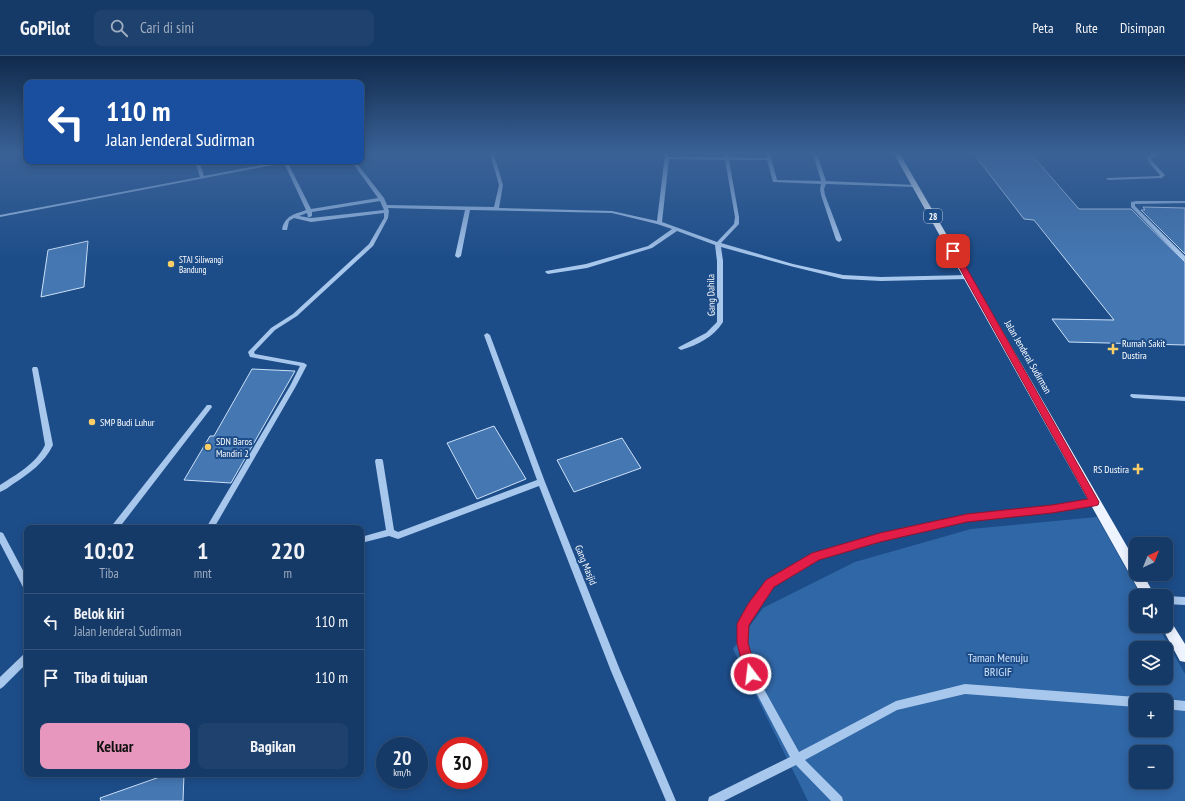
<!DOCTYPE html>
<html lang="id">
<head>
<meta charset="utf-8">
<style>
  :root { --surface:#163a67; --page:#1f416d; --text:#f1f3f6; --muted:#9eadc0; --line:#35547b; --accent:#e797bd }
  body { margin:0; font-family:"PT Sans Narrow",sans-serif; background:var(--page); color:var(--text); height:100vh; display:flex; flex-direction:column; font-size:15px; white-space:nowrap }
  * { box-sizing:border-box; margin:0 }
  p { font-size:13px; color:var(--muted) }
  .icon { flex:none; width:22px; height:22px; fill:none; stroke:currentColor; stroke-width:2; stroke-linecap:round; stroke-linejoin:round }
  .map { position:relative; flex:1; overflow:hidden }
  .side { position:absolute; left:24px; top:469px; width:340px; height:252px; display:flex; flex-direction:column; background:var(--surface); border-radius:8px; box-shadow:0 2px 10px #0003,0 0 0 1px var(--line) }
  .side>* { flex:none }
  .top-card { position:absolute; left:24px; top:24px; width:340px; height:84px; border-radius:8px; box-shadow:0 2px 10px #0003,0 0 0 1px var(--line); background:#1a4fa0; color:#fff; overflow:hidden }
  .needle { width:26px; rotate:43deg }
  .controls { position:absolute; left:1129px; top:481px; display:grid; gap:8px }
  .controls a { display:grid; place-items:center; width:44px; height:44px; border-radius:8px; background:var(--surface); box-shadow:0 2px 10px #0003,0 0 0 1px var(--line); font-size:20px }
  .speed { position:absolute; left:376px; top:681px; display:flex; gap:8px; font-size:20px; font-weight:700; text-align:center }
  .speed>* { display:grid; place-content:center; width:52px; height:52px; border-radius:50%; background:var(--surface); box-shadow:0 2px 10px #0003,0 0 0 1px var(--line); line-height:1 }
  .speed small { font-size:10px; font-weight:400 }
  .speed .limit { border:6px solid #d22; background:#fff; color:#111 }
  .pin { position:absolute; display:grid; place-items:center; width:34px; height:34px; color:#fff; margin:-17px; border-radius:8px; box-shadow:0 2px 6px #0006 }
  .me { position:absolute; width:44px; margin:-22px; rotate:345deg; stroke-linejoin:round; filter:drop-shadow(0 0 3px #0008) }
  .turn { display:flex; align-items:center; gap:14px; height:84px; padding:0 16px; font-size:18px }
  .turn .icon { width:52px; height:52px; stroke-width:2.5 }
  .turn b { display:block; font-size:28px; line-height:34px }
  .eta { display:flex; justify-content:space-evenly; align-items:center; height:68px; text-align:center }
  .eta b { font-size:24px; font-weight:600; line-height:28px }
  .primary-button { display:flex; gap:8px; margin-top:auto; padding:8px 16px }
  .primary-button a { flex:1; height:46px; border-radius:8px; background:var(--accent); color:#111; font-size:16px; font-weight:600; line-height:46px; text-align:center }
  .primary-button a+a { background:var(--page); color:var(--text) }
  ul { padding:0; list-style:none }
  li { display:flex; align-items:center; gap:12px; height:56px; padding:0 16px; border-top:1px solid var(--line) }
  li div { flex:1 }
  li b { display:block; font-size:15px }
  li em { font-style:normal }
  header { display:flex; align-items:center; gap:24px; box-sizing:border-box; height:56px; padding:0 20px; background:var(--surface); border-bottom:1px solid var(--line) }
  header strong { font-size:19px }
  nav { display:flex; gap:22px; margin-inline-start:auto; font-size:14px }
  .search { width:280px; height:36px; background:var(--page); display:flex; align-items:center; gap:10px; box-sizing:border-box; padding:0 14px; border-radius:8px; color:var(--muted); font-size:15px }
  .map>svg:first-child { display:block }
  .green { fill:#3067a7; fill-rule:evenodd }
  .building { fill:#4577b2; stroke:#cde1f9 }
  .lines { fill:none; stroke-linecap:round; stroke-linejoin:round }
  .minor { fill:#a8c7ec; fill-rule:evenodd }
  .major { fill:#edf4ff; fill-rule:evenodd }
  .route { fill:#e11d48; stroke:#92132f }
  .poi-dot { fill:#fbcf66; stroke:#1d4d89; stroke-width:1.5 }
  .labels { text-anchor:middle; dominant-baseline:central; stroke-width:4; stroke-linejoin:round; paint-order:stroke }
  .shield { fill:#1d4d89; stroke:#bbcadc; stroke-width:1 }
  .shield-label { font-size:9px; font-weight:bold; fill:#fff }
  .far-poi-label { font-size:9px; fill:#fff; stroke:#1d4d89; text-anchor:start }
  .street-label { font-size:10px; fill:#fff; stroke:#1d4d89 }
  .poi-label { font-size:10px; fill:#fff; stroke:#1d4d89; text-anchor:start }
  .near-park-label { font-size:12px; fill:#cde1f9; stroke:#1d4d89 }
</style>
</head>
<body>
<header>
<strong>GoPilot</strong>
<div class="search"><svg class="icon" aria-label="search" viewBox="0 0 24 24"><circle cx="10" cy="10" r="6"/><path d="M15 15l6 6"/></svg>Cari di sini</div>
<nav><a>Peta</a><a>Rute</a><a>Disimpan</a></nav>
</header>
<div class="map">
<svg width="1185" height="745" viewBox="0 0 1185 745">
  <rect width="100%" height="100%" fill="#1d4d89"/>
  <path class="green" d="M1097,461L1141,540H1136V570H1158L1185,618V745H808L733,593L763,552L855,506L971,473ZM1136,592H1166V622H1136ZM1136,644H1166V674H1136ZM1136,696H1166V726H1136Z"/>
  <g class="building">
    <path d="M974,98H1031L1079,153H1131L1185,206V289L1069,286L1052,263L1114,264L1034,164L1024,163Z"/>
    <path d="M1143,151L1185,152V198L1141,154H1145Z"/>
    <path d="M88,185L84,231L41,241L48,194Z"/>
    <path d="M252,313L295,315L231,427L184,424L210,380H214Z"/>
    <path d="M494,370L526,423L477,443L447,387Z"/>
    <path d="M622,382L641,412L574,436L557,404Z"/>
    <path d="M168,718H184L183,745H101L100,742Z"/>
  </g>
  <g class="lines">
    <g class="minor">
      <path d="M490,98H494L503,129L499,152L612,155L657,165L665,98H669V101H724V98H728L729,101L767,102L766,98H770L777,124L821,125L813,98H817L826,125L916,129L918,130L916,131L826,128L824,133L825,139L842,184L839,186L836,184L821,139L820,133L821,128L773,126L767,104H729L739,161V168L721,187L793,208L843,219L881,221L968,219L971,221L968,223L881,225L843,223L790,210L721,191L723,205V266C714,281 697,289 681,294L678,292L679,291L706,277L717,266V205L715,189L677,175L652,192L587,212L548,218L545,216L546,215L586,208L648,190L672,173L657,168L612,157L470,154L461,200L458,202L455,200L465,154L388,152L389,155L388,162L373,190L297,260L275,274L254,296L255,298L304,307L307,309L296,330L214,472H206L290,330L300,310L250,301L248,296L271,272L293,258L369,188L384,162V157L311,166L294,162L289,165L287,174H283L282,173C286,159 293,159 306,154L284,107L0,161V159L200,121L195,105H199L204,120L282,105H291L288,107L311,153L378,142L351,105H355L384,142L387,149L494,151L499,129ZM669,103L725,104L735,161L734,168L717,186L662,166ZM380,145L384,154L311,162L299,160L307,157L308,161H310L312,160V156Z"/>
      <path d="M1152,98H1158L1151,102L1153,106L1165,119L1162,122L1108,124L1106,123L1108,122L1159,120L1160,119L1150,108L1147,102Z"/>
      <path d="M1136,145H1185V147L1135,148V150L1185,200V205L1183,204L1131,151V146Z"/>
      <path d="M487,277L490,279L545,426L620,614L676,745H666L611,615L539,430L398,483L389,480L361,487V481L386,474L375,405L376,403H382L383,405L394,474L398,476L537,424L484,279Z"/>
      <path d="M33,311H37L38,313L53,389C44,407 30,417 13,428C9,431 5,434 0,436V429C17,418 36,408 45,389L32,313Z"/>
      <path d="M1131,338L1185,341V345L1133,342L1130,340Z"/>
      <path d="M207,349H211L212,351L119,472H110Z"/>
      <path d="M1094,443L1097,444L1098,446L1097,448L1094,449L1052,456L967,465L880,484L818,503L773,530L755,555L747,569L748,587L755,617L799,696L896,645L965,628L1136,641L1140,644H1136V651L965,638L897,654L805,704L842,741L843,745H831L796,709L724,745H708L709,741L790,701L748,621L738,587L739,568L740,565L749,549L767,524L813,497L880,478L967,459L1052,450Z"/>
      <path d="M0,476L3,477L27,522V534L24,533L0,487Z"/>
      <path d="M1166,540L1185,541V549L1166,548Z"/>
      <path d="M27,597V607L3,631L0,633V621L24,598Z"/>
      <path d="M1166,643L1185,645V655L1166,653V644H1164Z"/>
    </g>
    <g class="major">
      <path d="M894,98H900L1136,506V518H1143L1155,540H1142Z"/>
      <path d="M1166,562L1170,564L1185,588V606L1180,605L1161,570H1166Z"/>
    </g>
  </g>
  <linearGradient id="sky" x2="0" y2="1"><stop stop-color="#102a4b"/><stop offset="0.48" stop-color="#3a6297"/><stop offset="1" stop-color="#3a6297" stop-opacity="0"/></linearGradient>
  <rect width="1185" height="203" fill="url(#sky)"/>
  <path class="route" d="M953,193L957,195L1099,446L1098,449L1094,450L1052,457L967,466L880,486L819,504L774,531L749,569L748,587L757,618L755,622L751,624L746,622L737,587V568L739,564L748,548L766,524L812,497L880,477L967,458L1052,449L1088,443L950,195Z"/>
  <g class="poi-dot">
    <circle cx="171" cy="208" r="4"/>
    <path d="M1111 287h4v4h4v4h-4v4h-4v-4h-4v-4h4z"/>
    <circle cx="92" cy="366" r="4"/>
    <circle cx="208" cy="391" r="4"/>
    <path d="M1136 407h4v4h4v4h-4v4h-4v-4h-4v-4h4z"/>
  </g>
  <g class="labels">
    <rect class="shield" x="924" y="153" width="18" height="14" rx="3"/>
    <g class="shield-label">
      <text x="933" y="160">28</text>
    </g>
    <g class="far-poi-label">
      <text x="179" y="203">STAI Siliwangi<tspan x="179" dy="10">Bandung</tspan></text>
    </g>
    <g class="street-label">
      <text transform="translate(711 239) rotate(-91)">Gang Dahila</text>
      <text transform="translate(1028 301) rotate(60)">Jalan Jenderal Sudirman</text>
      <text transform="translate(586 509) rotate(68)">Gang Masjid</text>
    </g>
    <g class="poi-label">
      <text x="1122" y="287">Rumah Sakit<tspan x="1122" dy="12">Dustira</tspan></text>
      <text x="100" y="366">SMP Budi Luhur</text>
      <text x="216" y="385">SDN Baros<tspan x="216" dy="12">Mandiri 2</tspan></text>
      <text x="1129" y="413" text-anchor="end">RS Dustira</text>
    </g>
    <g class="near-park-label">
      <text x="998" y="601">Taman Menuju<tspan x="998" dy="14">BRIGIF</tspan></text>
    </g>
  </g>
</svg>
<div class="controls">
<a><svg class="needle" viewBox="-14 -14 28 28"><path d="M0-13l5 13h-10z" fill="#e53935"/><path d="M0 13l5-13h-10z" fill="#9eadc0"/></svg></a>
<a><svg class="icon" aria-label="sound" viewBox="0 0 24 24"><path d="M4 9h4l5-4v14l-5-4H4zM17 9q2 3 0 6"/></svg></a>
<a><svg class="icon" aria-label="layers" viewBox="0 0 24 24"><path d="M12 4l9 5-9 5-9-5zM3 14l9 5 9-5"/></svg></a>
<a>+</a>
<a>−</a>
</div>
<div class="speed"><div>20<small>km/h</small></div><div class="limit">30</div></div>
<div class="pin" style="left:953px;top:195px;background:#d93025"><svg class="icon" aria-label="arrive" viewBox="0 0 24 24"><path d="M6 21V4h12l-3 4 3 4H6"/></svg></div>
<svg class="me" style="left:751px;top:618px" viewBox="-20 -20 40 40"><circle r="17" fill="#e11d48" stroke="#fff" stroke-width="3"/><path d="M0-11L8 9 0 5-8 9z" fill="#fff"/></svg>
<div class="top-card">
<div class="turn"><svg class="icon" aria-label="left" viewBox="0 0 24 24"><path d="M17 20v-9H6M10 6l-5 5 5 5"/></svg><div><b>110 m</b>Jalan Jenderal Sudirman</div></div>
</div>
<section class="side">
<div class="eta">
<div><b>10:02</b><p>Tiba</p></div>
<div><b>1</b><p>mnt</p></div>
<div><b>220</b><p>m</p></div>
</div>
<ul>
<li><svg class="icon" aria-label="left" viewBox="0 0 24 24"><path d="M17 20v-9H6M10 6l-5 5 5 5"/></svg><div><b>Belok kiri</b><p>Jalan Jenderal Sudirman</p></div><em>110 m</em></li>
<li><svg class="icon" aria-label="arrive" viewBox="0 0 24 24"><path d="M6 21V4h12l-3 4 3 4H6"/></svg><div><b>Tiba di tujuan</b></div><em>110 m</em></li>
</ul>
<div class="primary-button"><a>Keluar</a><a>Bagikan</a></div>
</section>
</div>
</body>
</html>
